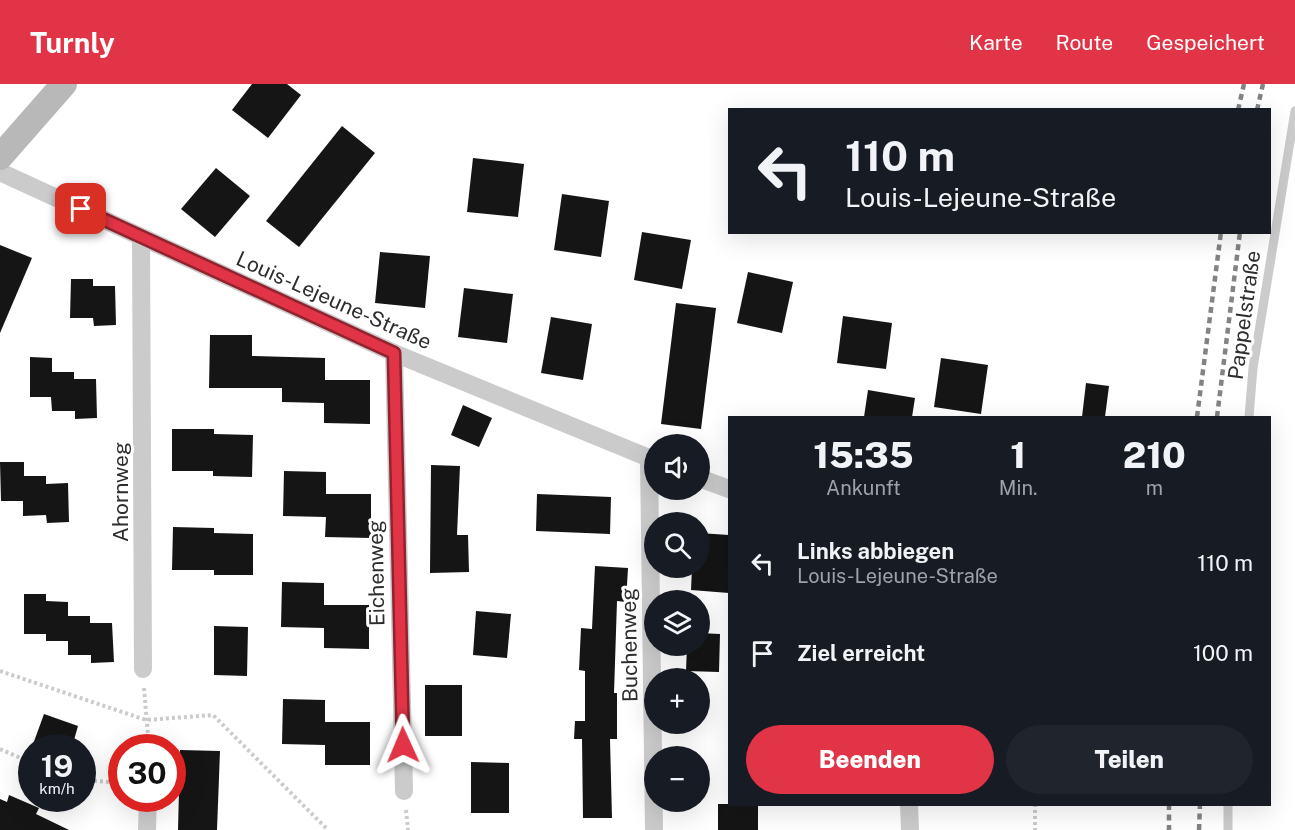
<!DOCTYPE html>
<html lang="de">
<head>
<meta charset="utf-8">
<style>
  :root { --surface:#171b24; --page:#20242c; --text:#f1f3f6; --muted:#9ea1a6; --accent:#e13446 }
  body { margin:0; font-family:"Public Sans",sans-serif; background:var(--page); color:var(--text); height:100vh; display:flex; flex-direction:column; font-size:22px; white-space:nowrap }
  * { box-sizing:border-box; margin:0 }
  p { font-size:20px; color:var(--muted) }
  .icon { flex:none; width:33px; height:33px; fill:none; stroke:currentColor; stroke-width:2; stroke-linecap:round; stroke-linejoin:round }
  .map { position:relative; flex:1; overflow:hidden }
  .side { position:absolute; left:728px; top:332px; width:543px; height:390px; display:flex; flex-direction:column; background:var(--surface); border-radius:0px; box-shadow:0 6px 24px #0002 }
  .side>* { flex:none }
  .guide { position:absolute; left:728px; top:24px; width:543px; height:126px; border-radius:0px; box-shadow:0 6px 24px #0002; background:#171b24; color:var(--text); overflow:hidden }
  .tools { position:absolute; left:644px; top:350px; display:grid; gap:12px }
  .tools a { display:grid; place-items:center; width:66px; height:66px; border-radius:50%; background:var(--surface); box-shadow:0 6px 24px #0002; font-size:30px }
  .speed { position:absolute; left:18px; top:650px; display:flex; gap:12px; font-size:30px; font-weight:700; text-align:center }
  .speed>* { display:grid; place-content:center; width:78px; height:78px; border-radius:50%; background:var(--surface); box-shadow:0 6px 24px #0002; line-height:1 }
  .speed small { font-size:15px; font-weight:400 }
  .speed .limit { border:9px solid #d22; background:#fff; color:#111 }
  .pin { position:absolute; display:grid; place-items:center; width:51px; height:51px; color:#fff; margin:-26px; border-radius:12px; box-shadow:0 3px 9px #0006 }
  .me { position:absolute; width:66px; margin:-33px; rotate:359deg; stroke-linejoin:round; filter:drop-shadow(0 0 4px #0008) }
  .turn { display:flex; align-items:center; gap:21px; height:126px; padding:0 18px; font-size:27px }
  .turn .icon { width:78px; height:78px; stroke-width:2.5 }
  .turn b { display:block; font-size:42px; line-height:51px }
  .eta { display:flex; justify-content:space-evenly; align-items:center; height:102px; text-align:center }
  .eta b { font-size:36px; font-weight:800; line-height:42px }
  .action { display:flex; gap:12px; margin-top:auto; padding:12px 18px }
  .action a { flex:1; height:69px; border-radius:36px; background:var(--accent); color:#fff; font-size:24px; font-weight:800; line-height:69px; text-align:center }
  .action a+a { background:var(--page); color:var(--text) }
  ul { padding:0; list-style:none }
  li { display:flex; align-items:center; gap:18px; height:90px; padding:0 18px }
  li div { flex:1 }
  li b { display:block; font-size:22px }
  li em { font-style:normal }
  header { display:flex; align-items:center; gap:36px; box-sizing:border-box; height:84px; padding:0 30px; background:var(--accent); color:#fff }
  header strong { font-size:28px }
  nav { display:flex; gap:33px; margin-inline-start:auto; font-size:21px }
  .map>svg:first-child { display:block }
  .building { fill:#151515 }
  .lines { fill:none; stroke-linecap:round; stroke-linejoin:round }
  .path { stroke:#cbcbcb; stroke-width:4; stroke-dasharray:3 3; stroke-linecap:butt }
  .lane { stroke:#cbcbcb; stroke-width:9 }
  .street { stroke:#cbcbcb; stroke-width:18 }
  .secondary { stroke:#b8b8b8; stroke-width:26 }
  .rail { stroke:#838383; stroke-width:4.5; stroke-dasharray:6 4.5; stroke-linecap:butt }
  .route-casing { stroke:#92222e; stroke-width:15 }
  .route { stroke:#e13446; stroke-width:10 }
  .labels { text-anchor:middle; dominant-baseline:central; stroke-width:6; stroke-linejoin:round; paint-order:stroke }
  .street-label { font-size:21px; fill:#2e2e2e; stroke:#fff }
</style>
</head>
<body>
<header>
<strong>Turnly</strong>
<nav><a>Karte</a><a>Route</a><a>Gespeichert</a></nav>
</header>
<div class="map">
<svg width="1295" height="746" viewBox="0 0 1295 746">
  <rect width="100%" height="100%" fill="#fff"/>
  <g class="building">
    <path d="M252,0H287L301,11L268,54L232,26Z"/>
    <path d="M342,42L375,69L299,163L266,137Z"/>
    <path d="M473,74L524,80L518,133L467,128Z"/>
    <path d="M216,84L250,112L215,153L181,125Z"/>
    <path d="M562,110L609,117L601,173L554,166Z"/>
    <path d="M642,148L691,156L682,205L634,196Z"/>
    <path d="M0,161L32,174L0,249Z"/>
    <path d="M380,168L430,172L425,224L375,219Z"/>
    <path d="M748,188L793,198L782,249L737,239Z"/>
    <path d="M71,195H93V202H115L116,241L94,242L93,234H70Z"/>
    <path d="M464,204L513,210L507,259L458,253Z"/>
    <path d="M676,219L716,224L701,345L661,340Z"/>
    <path d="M843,232L892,239L886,285L837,279Z"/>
    <path d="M551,233L592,240L583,296L541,289Z"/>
    <path d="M210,251H252V272L325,274V296H370V340L324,339V319L282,318V304H209Z"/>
    <path d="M30,273L52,274V288H74V295H96L97,334L75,335V327H52L51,313H30Z"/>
    <path d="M941,274L988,281L981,330L934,323Z"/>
    <path d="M1086,299L1109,302L1105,333H1082Z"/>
    <path d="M868,306L915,314L912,333H864Z"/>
    <path d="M463,321L492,334L479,363L451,351Z"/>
    <path d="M172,345H214V350L253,351L252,393L213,392V387H172Z"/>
    <path d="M0,378H24V392H46V400L68,399L69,438L47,439L46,431L23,432V417H1Z"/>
    <path d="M431,381L460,382L457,451H468L469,488L430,489Z"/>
    <path d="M284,387L326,388V410H371V454L325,453L326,433L283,432Z"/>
    <path d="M537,410L611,413L610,450L536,447Z"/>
    <path d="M173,443L214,444V449L253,450V491H214V486H172Z"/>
    <path d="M699,449L729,451V509L691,506L692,483H699Z"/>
    <path d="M595,482L628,484L626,518L617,517L614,609H617V655H610L612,734H583L582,655H574L575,637H585V587L579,586L581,544L592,545Z"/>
    <path d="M282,498L324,499V521H369V565L324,564V544L281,543Z"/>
    <path d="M24,510H46V517L68,518V532H90V539H112L114,578L91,579V571H68V557H46V550H24Z"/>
    <path d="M476,527L511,530L507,574L473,571Z"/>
    <path d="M214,542L248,543L247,592L214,591Z"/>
    <path d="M699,549L720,550L719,588L686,587L687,561H699Z"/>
    <rect x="425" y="601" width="37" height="51"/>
    <path d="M283,615L325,616V638H370V681H325V661L282,660Z"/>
    <path d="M44,630L78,642L72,663H32Z"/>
    <path d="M180,666L220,667L217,746H178Z"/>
    <path d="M471,678L509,679V729H471Z"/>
    <path d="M9,711L39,724L36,730L69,746H0V715L7,718Z"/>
    <rect x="718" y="720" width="40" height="26"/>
  </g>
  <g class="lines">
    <g class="path">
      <path d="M0,587L146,636L213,631L328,746"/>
      <path d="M144,604L149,663"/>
      <path d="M0,665L32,679"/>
      <path d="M82,696L122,699"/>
      <path d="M1035,720V746"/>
      <path d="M406,726L408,746"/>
    </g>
    <g class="lane">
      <path d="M1249,333L1253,284L1295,27"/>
      <path d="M1228,720V746"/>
    </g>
    <g class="street">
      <path d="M0,88L394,269L654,376"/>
      <path d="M141,153L143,585"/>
      <path d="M394,269L404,707"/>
      <path d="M649,375L654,746"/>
      <path d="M699,394L729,405"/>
      <path d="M909,720L910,746"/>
      <path d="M147,746L148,714"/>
    </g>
    <path class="secondary" d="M0,73L64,0"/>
    <g class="rail">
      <path d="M1238,26L1244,0"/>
      <path d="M1257,26L1263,0"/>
      <path d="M1197,333L1221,148"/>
      <path d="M1217,333L1240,148"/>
      <path d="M1169,720V746"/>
      <path d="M1199,746L1200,720"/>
    </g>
  </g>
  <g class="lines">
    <defs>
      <path id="route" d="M81,125L394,269L403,661"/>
    </defs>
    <use href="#route" class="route-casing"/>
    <use href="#route" class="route"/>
  </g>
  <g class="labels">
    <g class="street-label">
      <text transform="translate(334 216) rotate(24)">Louis-Lejeune-Straße</text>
      <text transform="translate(1244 231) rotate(-82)">Pappelstraße</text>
      <text transform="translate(120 408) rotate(-90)">Ahornweg</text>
      <text transform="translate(376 489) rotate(-91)">Eichenweg</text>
      <text transform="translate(629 561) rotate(-91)">Buchenweg</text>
    </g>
  </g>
</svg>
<div class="tools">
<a><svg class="icon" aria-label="sound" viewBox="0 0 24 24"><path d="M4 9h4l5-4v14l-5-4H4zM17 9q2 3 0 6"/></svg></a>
<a><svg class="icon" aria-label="search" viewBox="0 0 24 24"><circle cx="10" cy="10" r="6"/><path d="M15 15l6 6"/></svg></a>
<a><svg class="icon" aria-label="layers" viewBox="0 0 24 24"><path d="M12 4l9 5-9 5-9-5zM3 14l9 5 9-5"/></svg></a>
<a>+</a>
<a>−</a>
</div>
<div class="speed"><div>19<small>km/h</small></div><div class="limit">30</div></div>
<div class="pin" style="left:81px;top:125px;background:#d93025"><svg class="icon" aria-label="arrive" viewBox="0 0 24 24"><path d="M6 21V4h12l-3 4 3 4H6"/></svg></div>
<svg class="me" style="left:403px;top:661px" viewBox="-20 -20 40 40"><path d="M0-17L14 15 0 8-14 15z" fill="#e13446" stroke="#fff" stroke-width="4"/></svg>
<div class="guide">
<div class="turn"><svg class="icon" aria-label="left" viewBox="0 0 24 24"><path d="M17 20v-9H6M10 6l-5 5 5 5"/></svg><div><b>110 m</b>Louis-Lejeune-Straße</div></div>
</div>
<section class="side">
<div class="eta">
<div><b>15:35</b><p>Ankunft</p></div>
<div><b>1</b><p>Min.</p></div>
<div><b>210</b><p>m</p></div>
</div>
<ul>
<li><svg class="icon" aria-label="left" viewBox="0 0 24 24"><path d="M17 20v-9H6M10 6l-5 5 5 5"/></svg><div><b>Links abbiegen</b><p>Louis-Lejeune-Straße</p></div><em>110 m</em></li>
<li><svg class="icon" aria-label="arrive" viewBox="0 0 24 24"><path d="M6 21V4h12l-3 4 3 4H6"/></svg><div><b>Ziel erreicht</b></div><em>100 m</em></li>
</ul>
<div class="action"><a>Beenden</a><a>Teilen</a></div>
</section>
</div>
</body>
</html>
